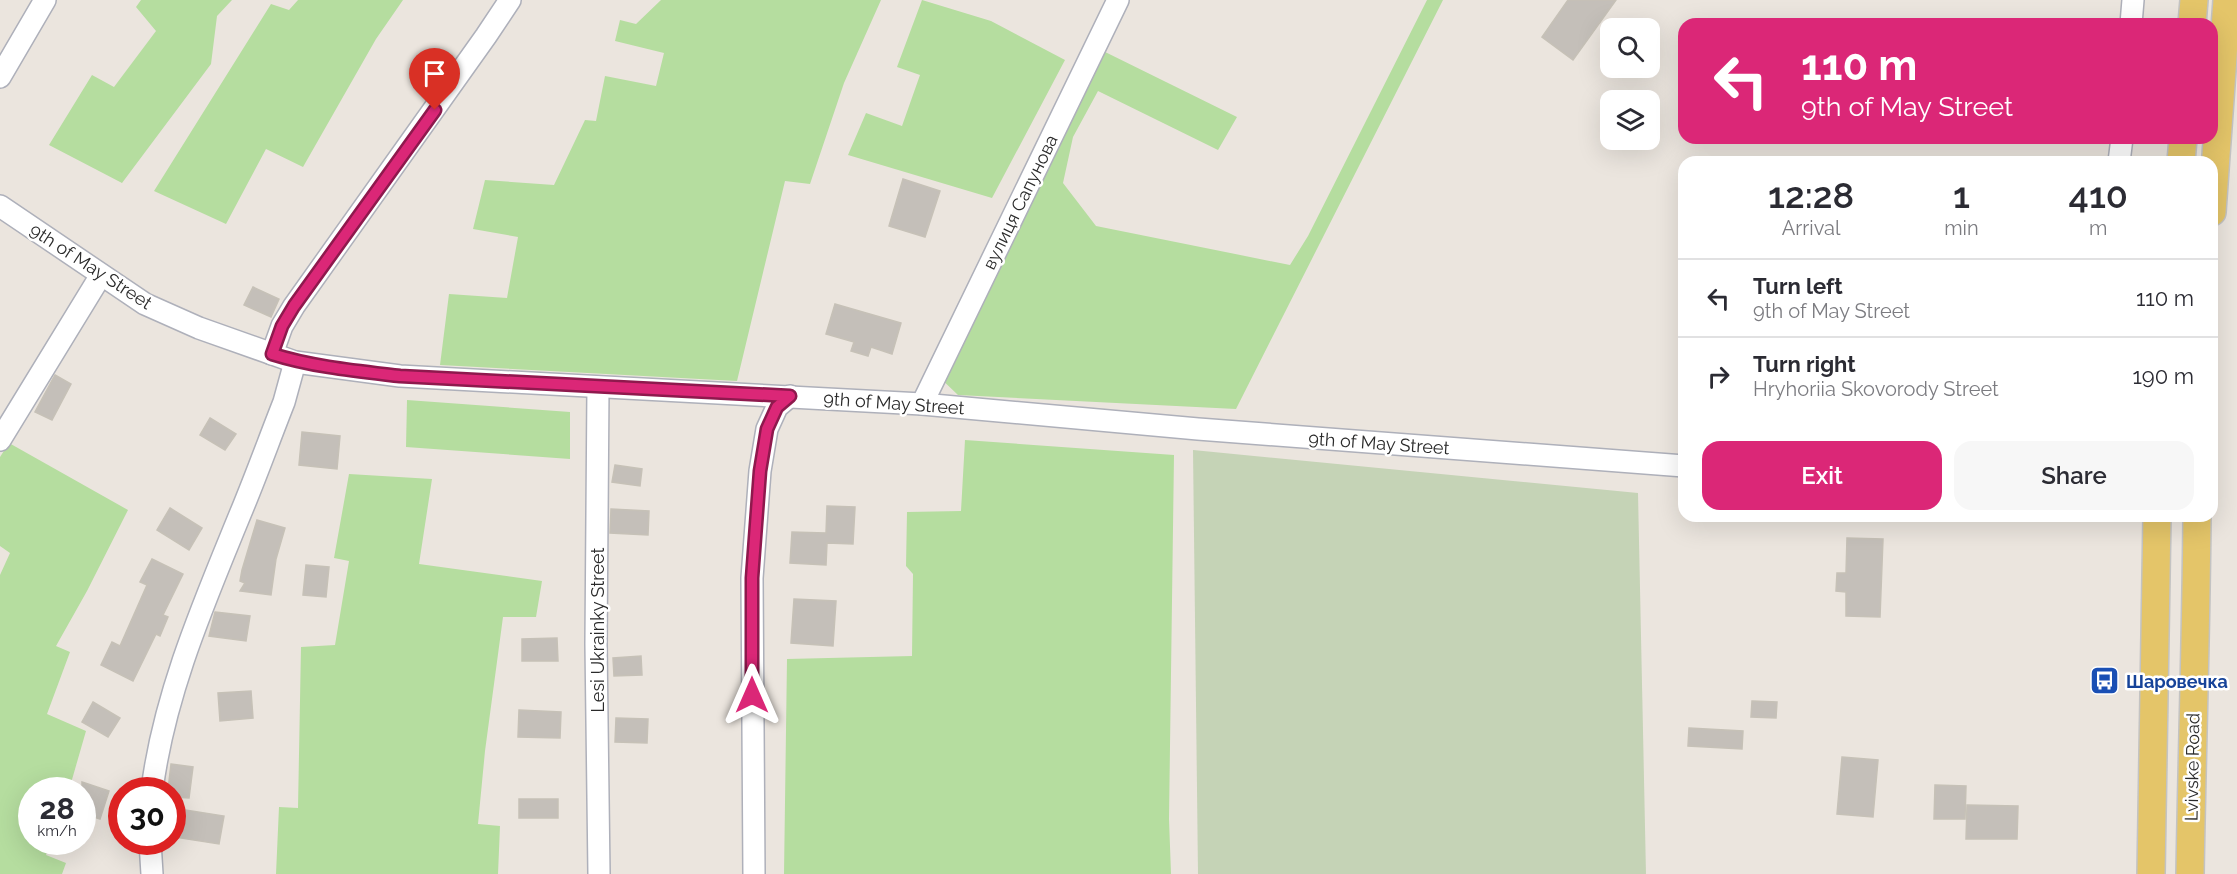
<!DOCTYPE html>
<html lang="en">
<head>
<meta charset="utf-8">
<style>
  :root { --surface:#fff; --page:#f7f7f7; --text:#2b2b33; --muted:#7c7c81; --line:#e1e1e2; --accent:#db2777 }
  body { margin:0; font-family:Raleway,sans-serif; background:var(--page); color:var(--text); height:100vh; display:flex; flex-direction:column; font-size:22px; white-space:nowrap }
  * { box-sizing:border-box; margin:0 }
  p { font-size:20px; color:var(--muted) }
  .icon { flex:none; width:33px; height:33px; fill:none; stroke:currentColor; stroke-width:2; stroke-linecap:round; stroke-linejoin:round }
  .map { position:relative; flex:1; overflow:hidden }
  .panel { position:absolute; left:1678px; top:156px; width:540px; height:366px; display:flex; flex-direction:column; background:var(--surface); border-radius:18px; box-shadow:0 6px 24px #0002 }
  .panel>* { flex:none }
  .hud { position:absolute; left:1678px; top:18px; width:540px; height:126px; border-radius:18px; box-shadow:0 6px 24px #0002; background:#db2777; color:#fff; overflow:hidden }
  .tools { position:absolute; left:1600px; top:18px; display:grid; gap:12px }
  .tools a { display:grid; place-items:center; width:60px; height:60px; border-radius:12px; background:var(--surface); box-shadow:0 6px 24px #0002; font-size:30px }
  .speed { position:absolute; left:18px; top:777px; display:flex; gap:12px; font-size:30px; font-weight:700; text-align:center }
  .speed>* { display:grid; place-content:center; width:78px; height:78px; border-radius:50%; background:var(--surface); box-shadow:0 6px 24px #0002; line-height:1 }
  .speed small { font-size:15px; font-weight:400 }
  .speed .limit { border:9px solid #d22; background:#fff; color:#111 }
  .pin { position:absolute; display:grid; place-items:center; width:51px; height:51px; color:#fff; margin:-62px -26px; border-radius:50% 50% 50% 0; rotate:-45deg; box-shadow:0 0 6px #0007 }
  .pin .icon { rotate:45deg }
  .me { position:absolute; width:66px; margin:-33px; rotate:0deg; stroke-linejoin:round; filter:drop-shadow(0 0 4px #0008) }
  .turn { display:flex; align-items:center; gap:21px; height:126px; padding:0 24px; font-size:27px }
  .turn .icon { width:78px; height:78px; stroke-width:2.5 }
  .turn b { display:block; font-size:42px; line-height:51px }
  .eta { display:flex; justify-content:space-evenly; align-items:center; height:102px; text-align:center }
  .eta b { font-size:36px; font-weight:600; line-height:42px }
  .cta { display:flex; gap:12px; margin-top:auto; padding:12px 24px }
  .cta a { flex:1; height:69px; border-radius:18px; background:var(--accent); color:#fff; font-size:24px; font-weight:600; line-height:69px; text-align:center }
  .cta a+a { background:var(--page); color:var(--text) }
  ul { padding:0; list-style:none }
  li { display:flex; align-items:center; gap:18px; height:78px; padding:0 24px; border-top:2px solid var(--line) }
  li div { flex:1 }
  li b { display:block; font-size:22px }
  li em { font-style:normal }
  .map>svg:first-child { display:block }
  .green { fill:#b5dd9f }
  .cemetery { fill:#c5d3b6 }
  .building { fill:#c4bfb9; stroke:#c6c1b7; stroke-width:1.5 }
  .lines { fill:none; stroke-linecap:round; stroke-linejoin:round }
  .minor-casing { stroke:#aeb0ba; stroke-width:24 }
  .major-casing { stroke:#c3c3c3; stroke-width:30 }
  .minor { stroke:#fff; stroke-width:21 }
  .major { stroke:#e4c569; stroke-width:27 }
  .route-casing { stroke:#8e194d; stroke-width:15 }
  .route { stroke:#db2777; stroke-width:10 }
  .labels { text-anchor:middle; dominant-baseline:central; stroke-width:5; stroke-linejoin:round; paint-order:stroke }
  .street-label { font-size:18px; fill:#2a2a2a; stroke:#fff }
  .transit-label { font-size:18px; font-weight:bold; fill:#164399; stroke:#fff; text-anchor:start }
</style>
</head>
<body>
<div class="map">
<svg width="2237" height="874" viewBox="0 0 2237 874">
  <rect width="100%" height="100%" fill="#ebe5de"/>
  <g class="green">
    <path d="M141,0H232L217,16L211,64L122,183L49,145L92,75L114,87L156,31L136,7Z"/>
    <path d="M298,0H403L376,39L303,167L266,149L226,224L154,191L271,4L289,10Z"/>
    <path d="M661,0H881L844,83L810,184L785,181L737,381L440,365L449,294L507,298L518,237L473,229L485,180L554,185L585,120L596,121L605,76L656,86L664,53L615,41L620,20L636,24Z"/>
    <path d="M922,0L991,21L1065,60L992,198L848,155L866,113L902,126L920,75L897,67Z"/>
    <path d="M1427,0H1443L1236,409L958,395L936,374L1095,47L1237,117L1218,150L1098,91L1073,137L1063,183L1096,226L1290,265L1308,236Z"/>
    <path d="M407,400L570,412V459L406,447Z"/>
    <path d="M965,440L1174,455L1169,819L1171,874H784L787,659L912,656L913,574L906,566L907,512L961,511Z"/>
    <path d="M9,443L128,510L87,591L56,646L70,652L47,714L86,731L69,790H32V842H51L46,855L66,863L62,874H0V575L10,553L0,546V457Z"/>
    <path d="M349,474L432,479L419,564L542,581L536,617H503L485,751L478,824L500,826L498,874H276L279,807L298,808L301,647L335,645L349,561L334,558Z"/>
  </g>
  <path class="cemetery" d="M1193,450L1638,493L1646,874H1198Z"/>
  <g class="building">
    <path d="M1568,0H1616L1573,60L1542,37Z"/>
    <path d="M903,179L940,191L925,237L889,226Z"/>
    <path d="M253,287L279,299L271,317L244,305Z"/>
    <path d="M835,304L901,323L892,354L871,347L868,356L851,351L854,342L826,334Z"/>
    <path d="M55,375L71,384L52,420L35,412Z"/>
    <path d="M210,418L236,434L225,450L200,435Z"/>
    <path d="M302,432L340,436L337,469L299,465Z"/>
    <path d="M615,465L642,469L640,486L612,482Z"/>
    <path d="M827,506L855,507L853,544L827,543L826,565L790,563L792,532L826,533Z"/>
    <path d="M170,508L202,528L189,550L157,530Z"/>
    <path d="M611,509L649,511L648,535L610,533Z"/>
    <path d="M257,520L285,528L276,559L271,595L240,591L245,583L240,581L242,570Z"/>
    <path d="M1847,538L1883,539L1880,617L1846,616V592L1836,591L1837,573H1846Z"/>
    <path d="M152,559L183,574L163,615L168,617L160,636L156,634L133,681L101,665L112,642L120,646L147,585L140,582Z"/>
    <path d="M306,565L329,567L326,597L303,595Z"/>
    <path d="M794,599L836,601L833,646L791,643Z"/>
    <path d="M215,612L250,616L246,641L209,636Z"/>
    <path d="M557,638L558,661H522V639Z"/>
    <path d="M641,656L642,675L614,676L613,658Z"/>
    <path d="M251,691L253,718L220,721L218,693Z"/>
    <path d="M1752,701L1777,702L1776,718L1751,717Z"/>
    <path d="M93,702L120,718L108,737L82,722Z"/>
    <path d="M519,710L561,712L560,738L518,737Z"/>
    <path d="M616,718L648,719L647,743L615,742Z"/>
    <path d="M1689,728L1743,731L1742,749L1688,746Z"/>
    <path d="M1842,757L1878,760L1873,817L1837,814Z"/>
    <path d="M171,764L193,767L189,798L172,797V790H168Z"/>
    <path d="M82,782L109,791L100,819L82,813Z"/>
    <path d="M1935,785L1966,786L1965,819H1934Z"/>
    <rect x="519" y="799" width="39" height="19"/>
    <path d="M1967,805L2018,806L2017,839H1966Z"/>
    <path d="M179,809L224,816L219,844L174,837Z"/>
  </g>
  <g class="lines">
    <defs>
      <g id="minor">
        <path d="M2131,24L2133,0"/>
        <path d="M0,77L45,0"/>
        <path d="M2119,162L2122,138"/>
        <path d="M0,206L145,304L199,328L295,362L400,376L922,404L1198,429L1684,466"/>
        <path d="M272,354L282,326L294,306L486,36L510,0"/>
        <path d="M598,387L596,644L599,874"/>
        <path d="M922,404L1118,0"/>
        <path d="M0,440L101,275"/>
        <path d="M152,790C164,695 203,605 239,517C255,479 269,440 284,402L295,362"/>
        <path d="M150,842L152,874"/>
        <path d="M754,874L752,578L760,471L767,429L777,407L790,396"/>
      </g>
      <g id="major">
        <path d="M2192,24L2194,0"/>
        <path d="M2181,162L2183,138"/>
        <path d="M2212,212L2227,0"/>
        <path d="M2151,874L2157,516"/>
        <path d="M2190,874C2192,755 2196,635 2197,516"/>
      </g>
    </defs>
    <use href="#minor" class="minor-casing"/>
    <use href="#major" class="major-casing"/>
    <use href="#minor" class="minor"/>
    <use href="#major" class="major"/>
  </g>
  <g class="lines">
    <defs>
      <path id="route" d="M435,110L294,306L282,326L272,354C313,367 357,371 400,376L790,396L777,407L767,429L760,471L752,578V695"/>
    </defs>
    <use href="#route" class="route-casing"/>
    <use href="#route" class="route"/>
  </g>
  <defs>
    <symbol id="bus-square" viewBox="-11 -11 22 22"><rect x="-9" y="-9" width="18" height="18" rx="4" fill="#1a4fb4" stroke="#fff"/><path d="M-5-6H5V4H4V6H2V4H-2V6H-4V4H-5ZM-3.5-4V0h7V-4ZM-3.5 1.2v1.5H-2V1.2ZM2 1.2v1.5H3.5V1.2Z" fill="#fff"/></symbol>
  </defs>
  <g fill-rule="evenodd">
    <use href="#bus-square" x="2088" y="664" width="33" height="33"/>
  </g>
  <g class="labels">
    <g class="street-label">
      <text transform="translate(1020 202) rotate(-64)">вулиця Сапунова</text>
      <text transform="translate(91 266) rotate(33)">9th of May Street</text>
      <text transform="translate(894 403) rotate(4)">9th of May Street</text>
      <text transform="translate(1379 443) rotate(4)">9th of May Street</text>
      <text transform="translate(597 630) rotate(-90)">Lesi Ukrainky Street</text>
      <text transform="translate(2192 767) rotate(-89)">Lvivske Road</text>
    </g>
    <g class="transit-label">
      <text x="2126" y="681">Шаровечка</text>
    </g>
  </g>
</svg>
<div class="tools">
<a><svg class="icon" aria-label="search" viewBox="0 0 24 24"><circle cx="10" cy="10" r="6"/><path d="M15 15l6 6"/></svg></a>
<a><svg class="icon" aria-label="layers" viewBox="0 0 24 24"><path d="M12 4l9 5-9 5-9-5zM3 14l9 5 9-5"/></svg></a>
</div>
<div class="speed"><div>28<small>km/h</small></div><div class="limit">30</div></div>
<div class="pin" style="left:435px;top:110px;background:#d93025"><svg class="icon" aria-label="arrive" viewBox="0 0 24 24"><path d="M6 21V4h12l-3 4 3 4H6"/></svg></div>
<svg class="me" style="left:752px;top:695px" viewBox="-20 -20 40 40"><path d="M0-17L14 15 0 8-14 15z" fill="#db2777" stroke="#fff" stroke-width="4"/></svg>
<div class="hud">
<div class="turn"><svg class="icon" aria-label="left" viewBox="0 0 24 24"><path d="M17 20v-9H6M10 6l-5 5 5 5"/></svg><div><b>110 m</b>9th of May Street</div></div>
</div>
<section class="panel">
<div class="eta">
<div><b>12:28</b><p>Arrival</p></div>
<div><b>1</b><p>min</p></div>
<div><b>410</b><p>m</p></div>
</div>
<ul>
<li><svg class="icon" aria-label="left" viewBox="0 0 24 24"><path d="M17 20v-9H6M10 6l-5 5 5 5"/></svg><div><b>Turn left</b><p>9th of May Street</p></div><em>110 m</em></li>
<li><svg class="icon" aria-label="right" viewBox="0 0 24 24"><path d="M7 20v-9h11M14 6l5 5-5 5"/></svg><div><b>Turn right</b><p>Hryhoriia Skovorody Street</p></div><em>190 m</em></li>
</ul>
<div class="cta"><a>Exit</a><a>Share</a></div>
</section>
</div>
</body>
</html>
